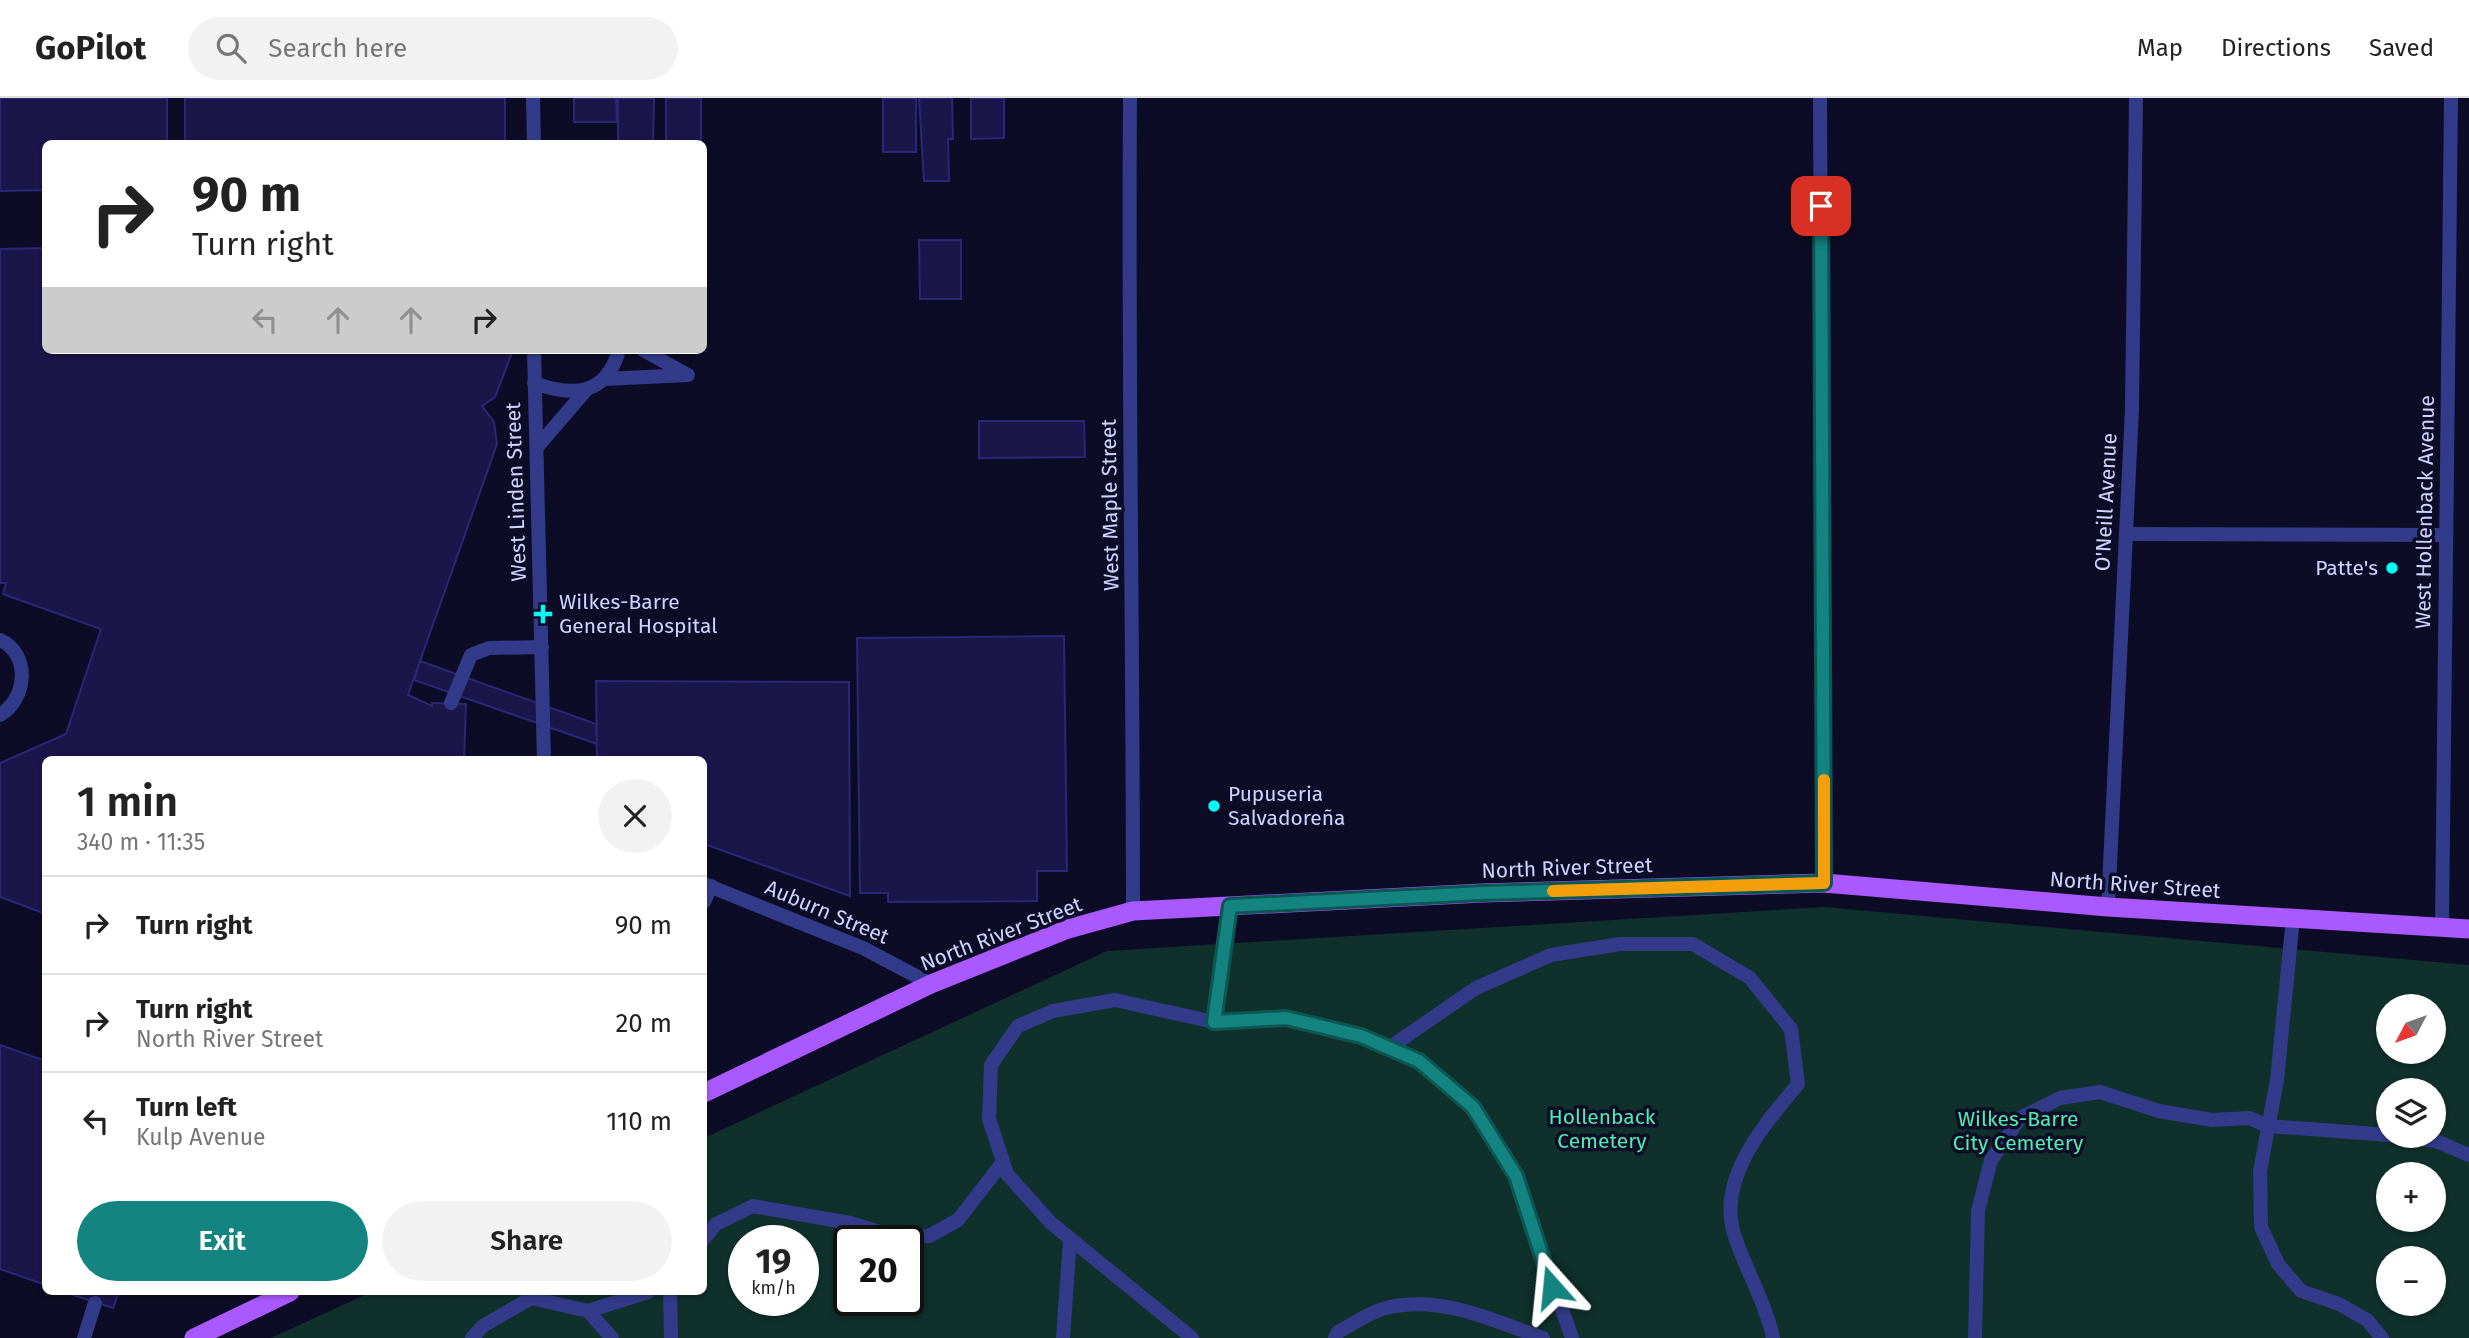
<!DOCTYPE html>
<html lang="en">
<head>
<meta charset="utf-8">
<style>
  :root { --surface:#fff; --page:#f2f2f2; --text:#222; --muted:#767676; --line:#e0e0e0; --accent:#138480 }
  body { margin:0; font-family:"Fira Sans",sans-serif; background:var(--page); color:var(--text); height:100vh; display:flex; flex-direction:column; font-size:26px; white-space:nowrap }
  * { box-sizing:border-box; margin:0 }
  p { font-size:23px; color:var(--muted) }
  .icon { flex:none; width:38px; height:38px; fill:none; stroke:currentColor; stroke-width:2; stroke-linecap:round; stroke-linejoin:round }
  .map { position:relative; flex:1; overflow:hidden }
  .sheet { position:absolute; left:42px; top:658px; width:665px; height:539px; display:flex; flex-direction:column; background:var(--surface); border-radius:10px; box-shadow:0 2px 5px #0004 }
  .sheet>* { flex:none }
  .banner { position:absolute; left:42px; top:42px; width:665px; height:214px; border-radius:10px; box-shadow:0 2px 5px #0004; background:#fff; color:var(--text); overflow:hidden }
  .needle { width:46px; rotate:229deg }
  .fabs { position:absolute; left:2376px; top:896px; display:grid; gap:14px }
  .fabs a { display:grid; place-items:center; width:70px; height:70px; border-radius:50%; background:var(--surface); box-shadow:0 2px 5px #0004; font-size:35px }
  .speed { position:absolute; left:728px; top:1127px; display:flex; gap:14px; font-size:35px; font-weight:700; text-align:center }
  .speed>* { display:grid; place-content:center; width:91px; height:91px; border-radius:50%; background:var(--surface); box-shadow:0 2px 5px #0004; line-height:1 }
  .speed small { font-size:18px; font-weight:400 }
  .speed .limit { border:4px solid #111; border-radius:10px; background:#fff; color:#111 }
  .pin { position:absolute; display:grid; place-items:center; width:60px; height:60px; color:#fff; margin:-30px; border-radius:14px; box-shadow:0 4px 10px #0006 }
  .me { position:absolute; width:77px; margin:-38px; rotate:342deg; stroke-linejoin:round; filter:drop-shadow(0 0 5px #0008) }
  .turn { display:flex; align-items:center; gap:24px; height:147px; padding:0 35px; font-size:32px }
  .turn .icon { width:91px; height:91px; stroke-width:2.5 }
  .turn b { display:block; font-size:49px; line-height:60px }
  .lanes { display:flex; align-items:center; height:66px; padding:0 35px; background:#0003; justify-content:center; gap:35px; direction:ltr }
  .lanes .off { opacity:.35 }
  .round { display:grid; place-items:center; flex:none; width:74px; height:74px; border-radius:37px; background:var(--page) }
  .overview { display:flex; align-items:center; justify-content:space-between; height:119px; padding:0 35px }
  h1 { font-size:42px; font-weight:600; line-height:52px }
  .cta { display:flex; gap:14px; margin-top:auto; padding:14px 35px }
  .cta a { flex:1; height:80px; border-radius:42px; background:var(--accent); color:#fff; font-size:28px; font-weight:600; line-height:80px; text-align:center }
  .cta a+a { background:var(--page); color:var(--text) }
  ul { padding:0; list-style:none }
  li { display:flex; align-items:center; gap:21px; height:98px; padding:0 35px; border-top:2px solid var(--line) }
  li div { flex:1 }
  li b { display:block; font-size:26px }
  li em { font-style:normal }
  header { display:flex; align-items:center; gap:42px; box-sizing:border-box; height:98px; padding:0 35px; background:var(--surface); border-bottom:2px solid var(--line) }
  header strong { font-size:33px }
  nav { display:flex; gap:38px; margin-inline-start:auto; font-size:24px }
  .search { width:490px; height:63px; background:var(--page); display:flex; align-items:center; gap:18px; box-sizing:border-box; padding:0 24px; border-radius:38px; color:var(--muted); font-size:26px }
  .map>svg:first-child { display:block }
  .green { fill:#0f302b; fill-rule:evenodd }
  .building { fill:#1a1649; stroke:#2b2677; stroke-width:2 }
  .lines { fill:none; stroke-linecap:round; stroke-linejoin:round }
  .service { stroke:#323b8a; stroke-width:14 }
  .minor { stroke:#323b8a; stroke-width:14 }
  .primary { stroke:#aa58ff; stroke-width:19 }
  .route-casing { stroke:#0c5653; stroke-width:18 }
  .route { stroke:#138480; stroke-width:12 }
  .slow { stroke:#f59e0b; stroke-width:12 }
  .poi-dot { fill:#00fcf3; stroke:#0d0c26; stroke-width:2.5 }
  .labels { text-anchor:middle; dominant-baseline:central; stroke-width:7; stroke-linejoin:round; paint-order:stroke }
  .street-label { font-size:21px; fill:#d1d2ff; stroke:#0d0c26 }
  .poi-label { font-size:21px; fill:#d1d2ff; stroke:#0d0c26; text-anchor:start }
  .park-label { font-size:21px; fill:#50ecb0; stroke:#0d0c26 }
</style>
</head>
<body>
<header>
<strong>GoPilot</strong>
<div class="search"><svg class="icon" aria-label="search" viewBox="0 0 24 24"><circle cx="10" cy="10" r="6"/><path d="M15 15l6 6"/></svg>Search here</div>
<nav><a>Map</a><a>Directions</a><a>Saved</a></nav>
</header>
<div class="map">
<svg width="2469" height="1240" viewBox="0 0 2469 1240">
  <rect width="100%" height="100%" fill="#0d0c26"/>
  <path class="green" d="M1824,809L2469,867V1240H271L371,1194H704V1040L1107,853ZM2389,908H2434V954H2389ZM2389,992H2434V1038H2389ZM2389,1076H2434V1122H2389ZM744,1143H803V1202H744ZM849,1143H908V1202H849ZM2389,1160H2434V1206H2389Z"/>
  <g class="building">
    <path d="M0,0H167V46H46V92L0,93Z"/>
    <rect x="185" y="0" width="320" height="46"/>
    <path d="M574,0H616L617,24H574Z"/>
    <path d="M618,0H654L653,46H618Z"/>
    <rect x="666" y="0" width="35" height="46"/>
    <rect x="883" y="0" width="33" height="54"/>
    <path d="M919,0H952L953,41H948L949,83H924Z"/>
    <path d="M971,0H1004V40L971,41Z"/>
    <path d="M919,142H961V201H920Z"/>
    <path d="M46,150V252H513L495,299L482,308L494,324L497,346L408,597L432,608V605L466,606L464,662H46V816L0,799V665L66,636L101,531L3,496L6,485H0V151Z"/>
    <path d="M979,323H1084L1085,359L979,360Z"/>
    <path d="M1064,538L1067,773H1037V803L888,804V795H860L857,540Z"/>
    <path d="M420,563L596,626L597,646L414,582Z"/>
    <path d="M596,583L849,584L850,798L704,746V662H597Z"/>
    <path d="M0,947L46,963V1187L0,1171Z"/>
    <path d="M64,1194H119L113,1210Z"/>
  </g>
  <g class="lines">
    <g class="service">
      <path d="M533,0L534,46"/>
      <path d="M534,252L544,662"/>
      <path d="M643,252L686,276"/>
      <path d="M604,281L688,277"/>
      <path d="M534,285C573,299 606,298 619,252"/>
      <path d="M538,348L587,291"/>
      <path d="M2126,436L2446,437"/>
      <path d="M0,542C31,556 27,601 0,617"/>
      <path d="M451,605L471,557L489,550L542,549"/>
      <path d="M704,786L863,850L931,886"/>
      <path d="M704,804L711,788"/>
      <path d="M1230,808L1214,924L1286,920L1361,938L1419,963L1473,1009L1516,1078L1572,1240"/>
      <path d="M2293,820L2277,982L2260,1073L2261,1129L2278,1166L2301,1193L2339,1206L2367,1222L2382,1240"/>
      <path d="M1389,950L1476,890L1551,857L1620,846H1693L1750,880L1791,931L1798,986C1765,1026 1715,1081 1735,1139C1746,1172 1766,1206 1773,1240"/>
      <path d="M2394,1038L2436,1043L2469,1057"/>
      <path d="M704,1141L716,1126L753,1108L850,1125L900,1140L929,1138L958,1122L1003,1064"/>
      <path d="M670,1194L671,1240"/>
      <path d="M588,1213L612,1240"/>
      <path d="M84,1240L95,1205"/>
      <path d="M472,1240L483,1228L531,1200L588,1213L648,1194"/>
      <path d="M1063,1240L1070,1141"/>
      <path d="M1192,1240L1051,1125L1007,1076L989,1021L991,967L1018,928L1053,913L1115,902L1214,924"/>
      <path d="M1335,1240L1338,1234C1353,1226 1370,1214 1386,1210C1440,1196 1494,1223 1543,1240"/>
      <path d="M1975,1240L1978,1113L1991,1062L2020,1020L2060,1000L2100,994L2159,1013L2212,1022L2249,1020L2268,1028L2389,1037"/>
    </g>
    <g class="minor">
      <path d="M1130,0C1128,271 1133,542 1133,813"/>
      <path d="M1820,0L1824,785"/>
      <path d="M2108,809L2132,311L2136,0"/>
      <path d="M2442,828L2451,0"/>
    </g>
    <g class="primary">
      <path d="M704,995L931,886L1068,831L1133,813L1482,795L1824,785L2108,809L2469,831"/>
      <path d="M194,1240L290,1194"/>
    </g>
  </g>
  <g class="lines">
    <defs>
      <path id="route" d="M1552,1189L1516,1078L1473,1009L1419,963L1361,938L1286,920L1214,924L1230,808L1482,795L1824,785L1821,108"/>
    </defs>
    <use href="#route" class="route-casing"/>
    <use href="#route" class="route"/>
    <path class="slow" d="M1553,793L1824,785V682"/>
  </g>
  <g class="poi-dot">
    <circle cx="2392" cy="470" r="7"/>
    <path d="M539.5 505.5h7v7h7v7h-7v7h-7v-7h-7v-7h7z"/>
    <circle cx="1214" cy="708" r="7"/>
  </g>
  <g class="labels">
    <g class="street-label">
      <text transform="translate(516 394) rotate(-92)">West Linden Street</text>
      <text transform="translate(2106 404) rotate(-87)">O'Neill Avenue</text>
      <text transform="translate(1110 407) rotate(-91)">West Maple Street</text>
      <text transform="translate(2425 414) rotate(-89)">West Hollenback Avenue</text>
      <text transform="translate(1567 770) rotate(-2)">North River Street</text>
      <text transform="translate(2135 787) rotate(4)">North River Street</text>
      <text transform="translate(827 814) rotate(23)">Auburn Street</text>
      <text transform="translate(1001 836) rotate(-21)">North River Street</text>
    </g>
    <g class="poi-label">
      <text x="2378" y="470" text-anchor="end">Patte's</text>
      <text x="559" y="504">Wilkes-Barre<tspan x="559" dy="24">General Hospital</tspan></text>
      <text x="1228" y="696">Pupuseria<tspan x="1228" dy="24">Salvadoreña</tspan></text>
    </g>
    <g class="park-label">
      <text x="1602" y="1019">Hollenback<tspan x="1602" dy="24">Cemetery</tspan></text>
      <text x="2018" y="1021">Wilkes-Barre<tspan x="2018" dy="24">City Cemetery</tspan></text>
    </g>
  </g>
</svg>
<div class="fabs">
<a><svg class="needle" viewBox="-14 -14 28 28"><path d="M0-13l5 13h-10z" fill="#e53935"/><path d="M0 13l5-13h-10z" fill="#767676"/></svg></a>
<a><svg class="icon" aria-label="layers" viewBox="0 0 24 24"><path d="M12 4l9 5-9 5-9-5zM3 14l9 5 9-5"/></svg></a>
<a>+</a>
<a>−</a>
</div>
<div class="speed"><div>19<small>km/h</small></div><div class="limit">20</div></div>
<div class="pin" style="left:1821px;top:108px;background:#d93025"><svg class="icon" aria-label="arrive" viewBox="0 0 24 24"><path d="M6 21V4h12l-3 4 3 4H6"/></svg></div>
<svg class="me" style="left:1552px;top:1189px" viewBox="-20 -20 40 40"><path d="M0-17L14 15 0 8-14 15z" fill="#138480" stroke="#fff" stroke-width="4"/></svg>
<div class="banner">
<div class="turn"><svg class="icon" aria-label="right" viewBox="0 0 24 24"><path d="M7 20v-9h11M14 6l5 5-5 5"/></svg><div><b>90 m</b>Turn right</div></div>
<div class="lanes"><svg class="icon off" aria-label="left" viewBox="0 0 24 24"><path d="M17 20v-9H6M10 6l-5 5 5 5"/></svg><svg class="icon off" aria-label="ahead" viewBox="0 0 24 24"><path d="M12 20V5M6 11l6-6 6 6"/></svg><svg class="icon off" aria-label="ahead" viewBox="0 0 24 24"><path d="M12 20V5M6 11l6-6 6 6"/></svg><svg class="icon" aria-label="right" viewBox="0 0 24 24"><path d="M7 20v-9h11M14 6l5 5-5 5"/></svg></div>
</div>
<section class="sheet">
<div class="overview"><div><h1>1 min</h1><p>340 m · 11:35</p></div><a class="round"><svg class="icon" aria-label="close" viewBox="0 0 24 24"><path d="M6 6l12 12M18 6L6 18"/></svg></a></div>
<ul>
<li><svg class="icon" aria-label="right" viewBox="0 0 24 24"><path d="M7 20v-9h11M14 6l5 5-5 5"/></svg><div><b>Turn right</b></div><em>90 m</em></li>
<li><svg class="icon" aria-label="right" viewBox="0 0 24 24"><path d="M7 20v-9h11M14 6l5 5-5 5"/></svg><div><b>Turn right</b><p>North River Street</p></div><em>20 m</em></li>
<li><svg class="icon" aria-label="left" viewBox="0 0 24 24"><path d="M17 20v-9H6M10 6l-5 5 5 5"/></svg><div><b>Turn left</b><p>Kulp Avenue</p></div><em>110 m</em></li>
</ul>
<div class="cta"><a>Exit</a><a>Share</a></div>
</section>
</div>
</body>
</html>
